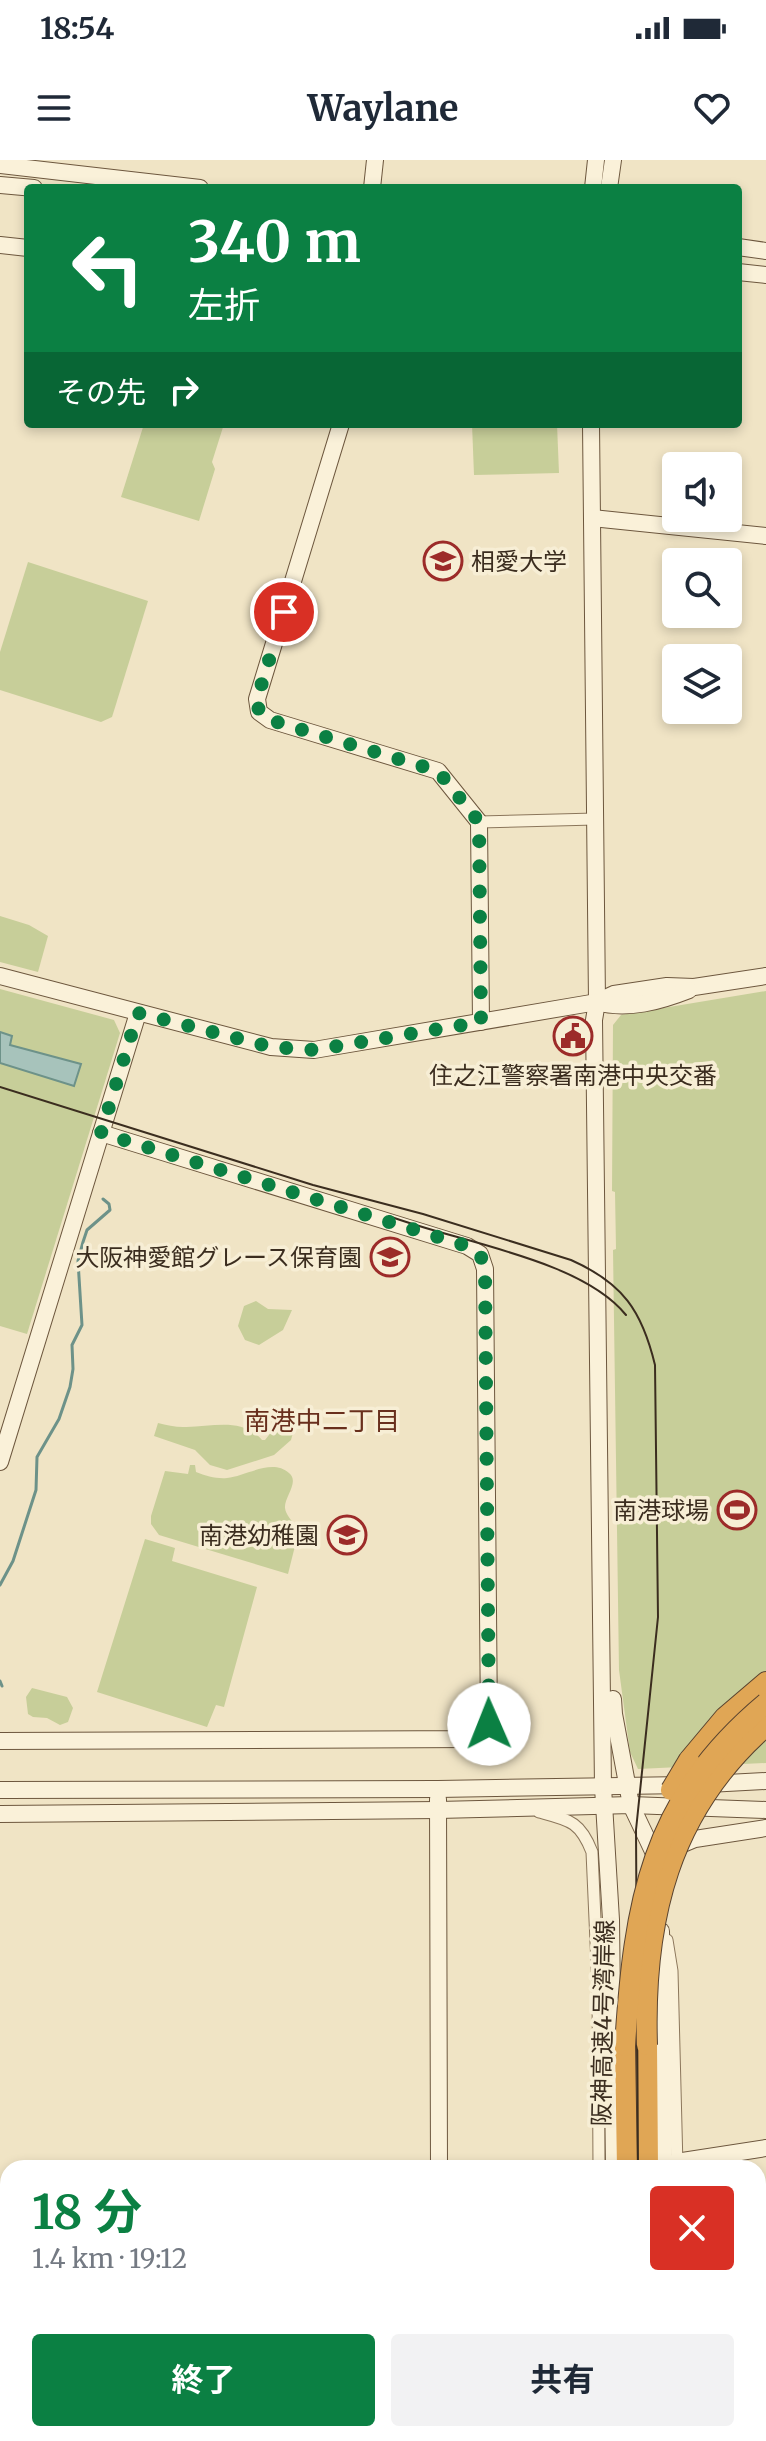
<!DOCTYPE html>
<html lang="ja">
<head>
<meta charset="utf-8">
<style>
  :root { --surface:#fff; --page:#f2f2f3; --text:#1f2937; --muted:#747a83; --accent:#0b8043 }
  body { margin:0; font-family:Merriweather,"Noto Sans JP",serif; background:var(--page); color:var(--text); height:100vh; display:flex; flex-direction:column; font-size:30px; white-space:nowrap }
  * { box-sizing:border-box; margin:0 }
  p { font-size:26px; color:var(--muted) }
  .icon { flex:none; width:44px; height:44px; fill:none; stroke:currentColor; stroke-width:2; stroke-linecap:round; stroke-linejoin:round }
  .map { position:relative; flex:1; overflow:hidden }
  .sheet { position:absolute; left:0px; top:2000px; width:766px; height:282px; display:flex; flex-direction:column; background:var(--surface); border-radius:24px 24px 0 0; box-shadow:0 4px 12px #0003 }
  .sheet>* { flex:none }
  .guide { position:absolute; left:24px; top:24px; width:718px; height:244px; border-radius:8px; box-shadow:0 4px 12px #0003; background:#0b8043; color:#fff; overflow:hidden }
  .tools { position:absolute; left:662px; top:292px; display:grid; gap:16px }
  .tools a { display:grid; place-items:center; width:80px; height:80px; border-radius:8px; background:var(--surface); box-shadow:0 4px 12px #0003; font-size:40px }
  .pin { position:absolute; display:grid; place-items:center; width:68px; height:68px; color:#fff; margin:-34px; border:4px solid #fff; border-radius:50%; box-shadow:0 2px 8px #0007 }
  .me { position:absolute; width:88px; margin:-44px; rotate:359deg; stroke-linejoin:round; filter:drop-shadow(0 0 6px #0008) }
  .turn { display:flex; align-items:center; gap:28px; height:168px; padding:0 32px; font-size:36px }
  .turn .icon { width:104px; height:104px; stroke-width:2.5 }
  .turn b { display:block; font-size:56px; line-height:68px }
  .then { display:flex; align-items:center; height:76px; padding:0 32px; background:#0003; gap:16px; font-size:30px }
  .round { display:grid; place-items:center; flex:none; width:84px; height:84px; border-radius:8px; background:var(--page) }
  .headline { display:flex; align-items:center; justify-content:space-between; height:136px; padding:0 32px }
  h1 { font-size:48px; font-weight:700; line-height:60px; color:var(--accent) }
  .cta { display:flex; gap:16px; margin-top:auto; padding:16px 32px }
  .cta a { flex:1; height:92px; border-radius:8px; background:var(--accent); color:#fff; font-size:32px; font-weight:700; line-height:92px; text-align:center }
  .cta a+a { background:var(--page); color:var(--text) }
  .status { display:flex; justify-content:space-between; align-items:center; height:56px; padding:0 40px; background:var(--surface); direction:ltr }
  .status svg { height:22px; fill:currentColor }
  header { display:flex; justify-content:space-between; align-items:center; height:104px; padding:0 32px; background:var(--surface); font-size:36px; font-weight:700 }
  .map>svg:first-child { display:block }
  .green { fill:#c7ce99 }
  .water { fill:#a7c3bb; stroke:#6d9289; stroke-width:2 }
  .lines { fill:none; stroke-linecap:round; stroke-linejoin:round }
  .stream { stroke:#6d9289; stroke-width:3 }
  .street-casing { stroke:#8b765b; stroke-width:13 }
  .secondary-casing { stroke:#6d573e; stroke-width:18 }
  .highway-casing { stroke:#59432f; stroke-width:22 }
  .street { stroke:#faf1d9; stroke-width:11 }
  .secondary { stroke:#faf1d9; stroke-width:16 }
  .highway { stroke:#e0a655; stroke-width:20 }
  .tram { stroke:#3b2d1f; stroke-width:2 }
  .highway-bridge-casing { stroke:#59432f; stroke-width:22; stroke-linecap:butt }
  .highway-bridge { stroke:#e0a655; stroke-width:20 }
  .route { stroke:#0b8043; stroke-width:14; stroke-dasharray:0 25.2 }
  .labels { text-anchor:middle; dominant-baseline:central; stroke-width:7; stroke-linejoin:round; paint-order:stroke }
  .poi-label { font-size:24px; fill:#3b2d1f; stroke:#f7eed5; text-anchor:end }
  .street-label { font-size:24px; fill:#3b2d1f; stroke:#f7eed5 }
  .neighbourhood-label { font-size:26px; fill:#692f1d; stroke:#f7eed5 }
</style>
</head>
<body>
<div class="status"><b>18:54</b><svg viewBox="0 0 49 12"><path d="M0 12V9h3v3zM5 12V6h3v6zM10 12V3h3v9zM15 12V0h3v12zM26 1h20v11H26zM47 4h2v5h-2z"/></svg></div>
<header><svg class="icon" aria-label="menu" viewBox="0 0 24 24"><path d="M4 6h16M4 12h16M4 18h16"/></svg>Waylane<svg class="icon" aria-label="heart" viewBox="0 0 24 24"><path d="M12 20l-8-8c-3-5 5-10 8-4 3-6 11-1 8 4z"/></svg></header>
<div class="map">
<svg width="766" height="2281" viewBox="0 0 766 2281">
  <rect width="100%" height="100%" fill="#f0e4c5"/>
  <g class="green">
    <path d="M144,264H224L212,302L215,309L199,361L121,337Z"/>
    <path d="M472,264H557L559,313L474,315Z"/>
    <path d="M28,402L148,441L112,557L101,562L0,530V492Z"/>
    <path d="M0,756L29,765L48,776L38,812L0,802Z"/>
    <path d="M0,829L114,860L120,873L27,1174L0,1166Z"/>
    <path d="M766,831V1603L638,1609L630,1592L619,1510L613,1090L616,1089L615,1032L612,1031L613,865L621,855Z"/>
    <path d="M256,1141L268,1149L292,1150L283,1170L259,1185L245,1180L238,1166L244,1146Z"/>
    <path d="M158,1263C166,1265 175,1267 183,1267C210,1268 241,1256 262,1280H265L276,1266L295,1265L291,1280L274,1295L227,1310L210,1305L195,1290L154,1276Z"/>
    <path d="M190,1305H195L196,1312C206,1316 217,1319 227,1318C246,1316 272,1298 289,1313C300,1322 284,1337 285,1348C286,1356 294,1363 299,1370L288,1414L159,1375L151,1364V1356L165,1311L188,1314Z"/>
    <path d="M145,1379L175,1388L172,1401L257,1427L224,1547L216,1545L207,1567L97,1532Z"/>
    <path d="M32,1528L67,1537L73,1548L68,1562L60,1565L47,1558L33,1557L28,1554L26,1537Z"/>
  </g>
  <g class="water">
    <path d="M0,872L12,876L10,885L81,904L74,926L0,903Z"/>
    <path d="M766,2088V2281H0V2127H8V2274H758V2089Z"/>
  </g>
  <g class="lines">
    <g class="stream">
      <path d="M0,1425L13,1401L36,1330L37,1297L59,1259L70,1227L73,1209L72,1185L82,1165L78,1101L83,1082L87,1070L110,1050L109,1044L103,1039"/>
      <path d="M0,1521L2,1526"/>
    </g>
    <defs>
      <g id="street">
        <path d="M479,662L595,659"/>
        <path d="M539,1652C569,1660 580,1661 592,1692L598,1827L599,2008"/>
        <path d="M667,1780L672,1811L677,2006"/>
      </g>
      <g id="secondary">
        <path d="M0,5L200,28"/>
        <path d="M0,25L34,28"/>
        <path d="M372,28L375,0"/>
        <path d="M593,28L596,0"/>
        <path d="M609,28L613,0"/>
        <path d="M0,85L28,88"/>
        <path d="M738,87L766,91"/>
        <path d="M738,112L766,115"/>
        <path d="M341,264L257,539L259,552L270,560L438,611L479,662L481,862"/>
        <path d="M591,264L597,842L594,860L603,1627L611,1760L614,2008"/>
        <path d="M592,358L766,376"/>
        <path d="M0,816L271,887L314,890L597,842L614,834L667,826L694,827L766,816"/>
        <path d="M597,842C627,851 661,841 689,830"/>
        <path d="M0,1302L138,853"/>
        <path d="M613,1539L614,1554L631,1645L659,1704"/>
        <path d="M0,1581L474,1579L485,1573L489,1564L485,1109L480,1094L467,1086L101,973"/>
        <path d="M708,1624L766,1621"/>
        <path d="M0,1630L438,1629L685,1625"/>
        <path d="M438,1639L439,2008"/>
        <path d="M0,1654L438,1650L631,1645L766,1650"/>
        <path d="M676,1687L695,1679L766,1668"/>
        <path d="M661,1771L664,2008"/>
        <path d="M676,2002L766,1988"/>
        <path d="M618,2274V2281"/>
        <path d="M667,2281L668,2274"/>
      </g>
      <g id="highway">
        <path d="M689,1600L725,1557L766,1522"/>
        <path d="M647,1885L648,2008"/>
        <path d="M625,1886L627,2008"/>
        <path d="M629,2274V2281"/>
        <path d="M651,2274V2281"/>
      </g>
    </defs>
    <use href="#street" class="street-casing"/>
    <use href="#secondary" class="secondary-casing"/>
    <use href="#highway" class="highway-casing"/>
    <use href="#street" class="street"/>
    <use href="#secondary" class="secondary"/>
    <use href="#highway" class="highway"/>
    <g class="tram">
      <path d="M0,927L313,1025L423,1054L571,1100C623,1123 642,1151 655,1205L658,1457L636,1670L638,2008"/>
      <path d="M389,1056C457,1082 581,1099 626,1155"/>
      <path d="M641,2274V2281"/>
    </g>
    <defs>
      <g id="highway-bridge">
        <path d="M671,1630L689,1600"/>
        <path d="M647,1885C643,1760 669,1651 766,1566"/>
        <path d="M625,1886C634,1743 650,1640 766,1543"/>
      </g>
    </defs>
    <use href="#highway-bridge" class="highway-bridge-casing"/>
    <use href="#highway-bridge" class="highway-bridge"/>
  </g>
  <g class="lines">
    <path class="route" d="M284,452L257,539L259,552L270,560L438,611L479,662L481,862L314,890L271,887L138,853L101,973L467,1086L480,1094L485,1109L489,1564"/>
  </g>
  <defs>
    <symbol id="university-ring" viewBox="-11 -11 22 22"><circle r="9.5" fill="#f7eed5" stroke="#9c2b29" stroke-width="1.5"/><path d="M0-5L7-2L0 1L-7-2ZM-4 1L0 2.5L4 1V4Q0 6-4 4Z" fill="#9c2b29"/></symbol>
    <symbol id="civic-ring" viewBox="-11 -11 22 22"><circle r="9.5" fill="#f7eed5" stroke="#9c2b29" stroke-width="1.5"/><path d="M-.6-6.5H3V-4.5H.6V-3L4-1V1h2V6H-6V1h2V-1L-.6-3ZM-1.2 2.5V6h2.4V2.5Z" fill="#9c2b29"/></symbol>
    <symbol id="school-ring" viewBox="-11 -11 22 22"><circle r="9.5" fill="#f7eed5" stroke="#9c2b29" stroke-width="1.5"/><path d="M0-5L7-2L0 1L-7-2ZM-4 1L0 2.5L4 1V4Q0 6-4 4Z" fill="#9c2b29"/></symbol>
    <symbol id="stadium-ring" viewBox="-11 -11 22 22"><circle r="9.5" fill="#f7eed5" stroke="#9c2b29" stroke-width="1.5"/><path d="M0-5a6.5 5 0 1 0 0 10a6.5 5 0 1 0 0-10ZM-3.5-1.8h7v3.6h-7Z" fill="#9c2b29"/></symbol>
  </defs>
  <g fill-rule="evenodd">
    <use href="#university-ring" x="421" y="379" width="44" height="44"/>
    <use href="#civic-ring" x="551" y="854" width="44" height="44"/>
    <use href="#school-ring" x="368" y="1075" width="44" height="44"/>
    <use href="#stadium-ring" x="715" y="1328" width="44" height="44"/>
    <use href="#school-ring" x="325" y="1353" width="44" height="44"/>
  </g>
  <g class="labels">
    <g class="poi-label">
      <text x="471" y="401" text-anchor="start">相愛大学</text>
      <text x="573" y="915" text-anchor="middle">住之江警察署南港中央交番</text>
      <text x="362" y="1097">大阪神愛館グレース保育園</text>
      <text x="709" y="1350">南港球場</text>
      <text x="319" y="1375">南港幼稚園</text>
    </g>
    <g class="street-label">
      <text transform="translate(603 1863) rotate(-89)">阪神高速4号湾岸線</text>
    </g>
    <g class="neighbourhood-label">
      <text x="322" y="1260">南港中二丁目</text>
    </g>
  </g>
</svg>
<div class="tools">
<a><svg class="icon" aria-label="sound" viewBox="0 0 24 24"><path d="M4 9h4l5-4v14l-5-4H4zM17 9q2 3 0 6"/></svg></a>
<a><svg class="icon" aria-label="search" viewBox="0 0 24 24"><circle cx="10" cy="10" r="6"/><path d="M15 15l6 6"/></svg></a>
<a><svg class="icon" aria-label="layers" viewBox="0 0 24 24"><path d="M12 4l9 5-9 5-9-5zM3 14l9 5 9-5"/></svg></a>
</div>
<div class="pin" style="left:284px;top:452px;background:#d93025"><svg class="icon" aria-label="arrive" viewBox="0 0 24 24"><path d="M6 21V4h12l-3 4 3 4H6"/></svg></div>
<svg class="me" style="left:489px;top:1564px" viewBox="-20 -20 40 40"><circle r="19" fill="#fff"/><path d="M0-13L10 11 0 6-10 11z" fill="#0b8043"/></svg>
<div class="guide">
<div class="turn"><svg class="icon" aria-label="left" viewBox="0 0 24 24"><path d="M17 20v-9H6M10 6l-5 5 5 5"/></svg><div><b>340 m</b>左折</div></div>
<div class="then">その先<svg class="icon" aria-label="right" viewBox="0 0 24 24"><path d="M7 20v-9h11M14 6l5 5-5 5"/></svg></div>
</div>
<section class="sheet">
<div class="headline"><div><h1>18 分</h1><p>1.4 km · 19:12</p></div><a class="round" style="background:#d93025;color:#fff"><svg class="icon" aria-label="close" viewBox="0 0 24 24"><path d="M6 6l12 12M18 6L6 18"/></svg></a></div>
<div class="cta"><a>終了</a><a>共有</a></div>
</section>
</div>
</body>
</html>
